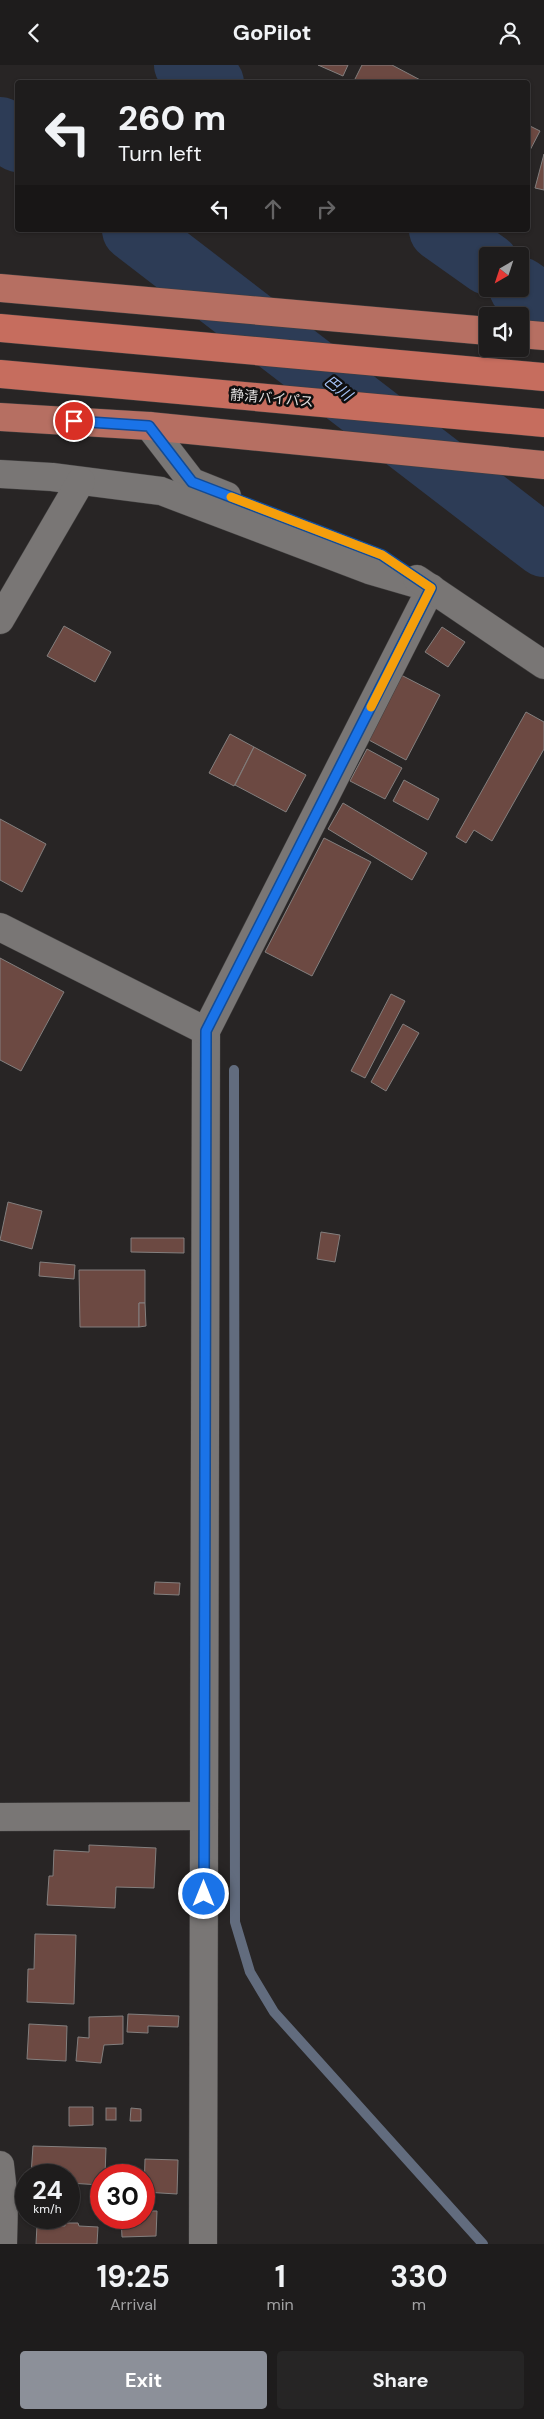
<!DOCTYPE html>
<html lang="en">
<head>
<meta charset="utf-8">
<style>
  :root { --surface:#1e1c1c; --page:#262525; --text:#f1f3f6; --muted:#a1a1a3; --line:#3c3a3b; --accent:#8c9099 }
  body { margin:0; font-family:"DM Sans","Noto Sans JP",sans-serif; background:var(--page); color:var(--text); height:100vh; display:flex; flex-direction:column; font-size:19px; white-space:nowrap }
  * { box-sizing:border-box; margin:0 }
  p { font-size:16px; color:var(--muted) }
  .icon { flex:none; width:28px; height:28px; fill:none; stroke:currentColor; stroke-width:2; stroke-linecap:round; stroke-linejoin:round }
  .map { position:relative; height:2179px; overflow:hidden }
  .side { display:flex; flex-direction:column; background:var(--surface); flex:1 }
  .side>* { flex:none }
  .hud { position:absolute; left:15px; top:15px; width:515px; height:152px; border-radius:5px; box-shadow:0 1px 4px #0004,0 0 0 1px var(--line); background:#1e1c1c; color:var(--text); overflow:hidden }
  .needle { width:32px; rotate:219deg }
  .buttons { position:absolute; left:479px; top:182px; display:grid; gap:10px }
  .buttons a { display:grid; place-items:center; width:50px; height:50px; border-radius:5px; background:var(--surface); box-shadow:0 1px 4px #0004,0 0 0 1px var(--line); font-size:25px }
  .speed { position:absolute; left:15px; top:2099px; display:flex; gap:10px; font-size:25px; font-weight:700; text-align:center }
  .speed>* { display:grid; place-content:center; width:65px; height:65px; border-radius:50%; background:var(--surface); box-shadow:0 1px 4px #0004,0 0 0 1px var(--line); line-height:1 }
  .speed small { font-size:12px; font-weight:400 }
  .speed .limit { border:8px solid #d22; background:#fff; color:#111 }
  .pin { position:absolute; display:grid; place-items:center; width:42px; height:42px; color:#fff; margin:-21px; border:2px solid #fff; border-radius:50%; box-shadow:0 1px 5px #0007 }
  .me { position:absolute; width:55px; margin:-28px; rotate:0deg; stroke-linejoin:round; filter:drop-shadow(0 0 4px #0008) }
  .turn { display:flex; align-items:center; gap:18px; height:105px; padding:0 20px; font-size:22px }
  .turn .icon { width:65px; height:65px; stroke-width:2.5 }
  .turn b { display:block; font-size:35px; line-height:42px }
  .lanes { display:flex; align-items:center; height:48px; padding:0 20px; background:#0003; justify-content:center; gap:25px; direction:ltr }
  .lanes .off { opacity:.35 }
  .eta { display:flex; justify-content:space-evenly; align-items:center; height:85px; text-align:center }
  .eta b { font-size:30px; font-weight:700; line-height:35px }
  .action { display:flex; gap:10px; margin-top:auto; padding:10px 20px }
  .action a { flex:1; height:58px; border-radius:5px; background:var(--accent); color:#fff; font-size:20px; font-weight:700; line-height:58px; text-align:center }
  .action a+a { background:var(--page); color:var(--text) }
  header { display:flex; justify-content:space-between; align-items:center; height:65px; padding:0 20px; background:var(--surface); font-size:22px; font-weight:700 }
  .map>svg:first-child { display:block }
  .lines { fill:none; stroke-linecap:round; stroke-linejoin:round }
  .stream { stroke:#626c7e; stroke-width:10 }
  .river { stroke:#2d3c56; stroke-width:62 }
  .building { fill:#6c4942; stroke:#837f7e }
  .minor-casing { stroke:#424040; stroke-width:29 }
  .trunk-casing { stroke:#424040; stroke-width:29 }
  .motorway-casing { stroke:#424040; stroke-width:29 }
  .minor { stroke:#797675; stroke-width:28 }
  .trunk { stroke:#b66f62; stroke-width:28 }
  .motorway { stroke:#c66d5e; stroke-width:28 }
  .route-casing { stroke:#114b97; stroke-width:12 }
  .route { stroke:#1a73e8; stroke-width:9 }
  .slow { stroke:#f59e0b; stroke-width:9 }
  .labels { text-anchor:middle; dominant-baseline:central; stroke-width:5; stroke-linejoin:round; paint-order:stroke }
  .street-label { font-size:14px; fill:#dfdddd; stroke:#100f0f }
  .water-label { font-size:15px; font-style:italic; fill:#a4c0f4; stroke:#100f0f }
</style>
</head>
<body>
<header><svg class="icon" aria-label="back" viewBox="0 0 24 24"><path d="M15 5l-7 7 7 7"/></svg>GoPilot<svg class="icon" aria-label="person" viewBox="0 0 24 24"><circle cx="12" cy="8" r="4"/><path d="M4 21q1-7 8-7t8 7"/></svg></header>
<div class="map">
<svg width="544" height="2179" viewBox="0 0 544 2179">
  <rect width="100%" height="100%" fill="#282525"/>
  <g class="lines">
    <path class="stream" d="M234,1005L235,1857L250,1907L274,1947L483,2179"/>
    <g class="river">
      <path d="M185,0L213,18"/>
      <path d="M0,63L18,76"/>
      <path d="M133,165L544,481"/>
      <path d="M440,165L488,199"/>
      <path d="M520,223L544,240"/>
    </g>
  </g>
  <g class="building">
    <path d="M318,0H348L343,11Z"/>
    <path d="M362,0H392L426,18H353Z"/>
    <path d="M528,60L540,66L528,89Z"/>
    <path d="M544,89V125L535,123Z"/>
    <path d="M64,561L111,587L95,617L47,591Z"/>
    <path d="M442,562L465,577L448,602L425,587Z"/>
    <path d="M401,610L440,630L406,695L367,674Z"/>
    <path d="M526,647L544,657V684L492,776L474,765L466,778L456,772Z"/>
    <path d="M230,669L254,682L234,721L209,708Z"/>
    <path d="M254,682L306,710L286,747L235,720Z"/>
    <path d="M367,684L402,703L385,734L350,716Z"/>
    <path d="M404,715L439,734L428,755L393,736Z"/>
    <path d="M343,738L427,788L412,815L328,764Z"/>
    <path d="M0,754L46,779L22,827L0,815Z"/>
    <path d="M324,773L371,797L312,911L265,887Z"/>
    <path d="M0,893L64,927L21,1006L0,995Z"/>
    <path d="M391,929L405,936L365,1013L351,1006Z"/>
    <path d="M403,959L419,968L386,1026L371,1017Z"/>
    <path d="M8,1137L42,1146L32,1184L0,1175Z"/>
    <path d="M321,1167L340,1170L335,1197L317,1194Z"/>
    <path d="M131,1173H184V1188L131,1187Z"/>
    <path d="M40,1197L75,1200L74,1214L39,1211Z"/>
    <path d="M79,1205H145V1238H139V1262H80Z"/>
    <path d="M139,1238H145L146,1261L139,1262Z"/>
    <path d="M155,1517L180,1518L179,1530L154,1529Z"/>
    <path d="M89,1780L156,1783L154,1823L116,1822L115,1843L47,1840L49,1811H53L54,1785L89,1787Z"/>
    <path d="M35,1869L76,1870L74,1939L27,1937L28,1904H34Z"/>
    <path d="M128,1949L179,1951L178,1962L148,1961V1968L127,1967Z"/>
    <path d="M123,1951V1979L104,1980L101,1998L76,1996L78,1972L89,1973V1952Z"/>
    <path d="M29,1959L67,1961L66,1996L27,1994Z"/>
    <path d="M69,2042H93V2060L69,2061Z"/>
    <rect x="106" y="2043" width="10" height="12"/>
    <path d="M131,2043L141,2044V2056H130Z"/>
    <path d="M33,2081L106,2083L105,2110H101V2120L69,2118V2110H31Z"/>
    <path d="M145,2094L178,2095L177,2129L144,2127Z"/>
    <path d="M144,2146H157L156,2171L122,2172L121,2152H144Z"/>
    <path d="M65,2158H78L79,2161L98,2162L97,2179H36L37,2160L65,2161Z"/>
  </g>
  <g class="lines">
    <defs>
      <g id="minor">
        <path d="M149,361L192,417L227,431"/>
        <path d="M0,409L52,412L161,426L369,505L431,523L206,966L203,2179"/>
        <path d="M417,514L544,600"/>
        <path d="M0,555L81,416"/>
        <path d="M0,862L206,966"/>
        <path d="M0,1752L204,1751"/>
        <path d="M0,2100L4,2136L3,2179"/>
      </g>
      <g id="trunk">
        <path d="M0,223L488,266"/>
        <path d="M520,269L544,271"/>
        <path d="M0,352L149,361L544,400"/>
      </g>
      <g id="motorway">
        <path d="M0,263L544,312"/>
        <path d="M0,309L544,358"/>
      </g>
    </defs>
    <use href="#minor" class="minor-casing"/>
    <use href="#trunk" class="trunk-casing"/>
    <use href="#motorway" class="motorway-casing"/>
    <use href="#minor" class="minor"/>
    <use href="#trunk" class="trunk"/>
    <use href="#motorway" class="motorway"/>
  </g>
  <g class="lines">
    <defs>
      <path id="route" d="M74,356L149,361L192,417L382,490L431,523L206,966L204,1829"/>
    </defs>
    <use href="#route" class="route-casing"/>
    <use href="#route" class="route"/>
    <path class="slow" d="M231,432L382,490L431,523L371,642"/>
  </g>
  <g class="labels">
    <g class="street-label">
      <text transform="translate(272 333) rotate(5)">静清バイパス</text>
    </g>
    <g class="water-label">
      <text transform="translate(338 323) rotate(38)">巴川</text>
    </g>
  </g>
</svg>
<div class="buttons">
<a><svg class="needle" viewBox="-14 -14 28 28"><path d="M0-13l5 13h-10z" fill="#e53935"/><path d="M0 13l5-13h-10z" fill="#a1a1a3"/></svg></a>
<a><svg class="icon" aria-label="sound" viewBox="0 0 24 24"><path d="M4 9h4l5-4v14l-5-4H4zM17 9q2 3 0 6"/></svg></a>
</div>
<div class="speed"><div>24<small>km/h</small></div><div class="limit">30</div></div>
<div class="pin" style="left:74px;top:356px;background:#d93025"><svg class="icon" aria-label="arrive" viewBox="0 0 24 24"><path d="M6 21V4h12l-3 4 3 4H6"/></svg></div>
<svg class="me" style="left:204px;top:1829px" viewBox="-20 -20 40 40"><circle r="17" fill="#1a73e8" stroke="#fff" stroke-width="3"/><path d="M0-11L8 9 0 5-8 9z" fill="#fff"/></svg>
<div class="hud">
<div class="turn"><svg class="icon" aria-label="left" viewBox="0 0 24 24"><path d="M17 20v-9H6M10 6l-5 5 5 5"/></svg><div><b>260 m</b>Turn left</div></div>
<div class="lanes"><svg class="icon" aria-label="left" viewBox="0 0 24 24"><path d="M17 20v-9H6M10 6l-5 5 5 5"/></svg><svg class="icon off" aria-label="ahead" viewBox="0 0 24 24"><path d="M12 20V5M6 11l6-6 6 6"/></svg><svg class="icon off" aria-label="right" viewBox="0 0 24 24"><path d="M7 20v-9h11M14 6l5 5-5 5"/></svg></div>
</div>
</div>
<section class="side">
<div class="eta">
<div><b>19:25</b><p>Arrival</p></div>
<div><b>1</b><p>min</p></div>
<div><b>330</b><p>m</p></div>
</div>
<div class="action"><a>Exit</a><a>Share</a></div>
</section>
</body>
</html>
